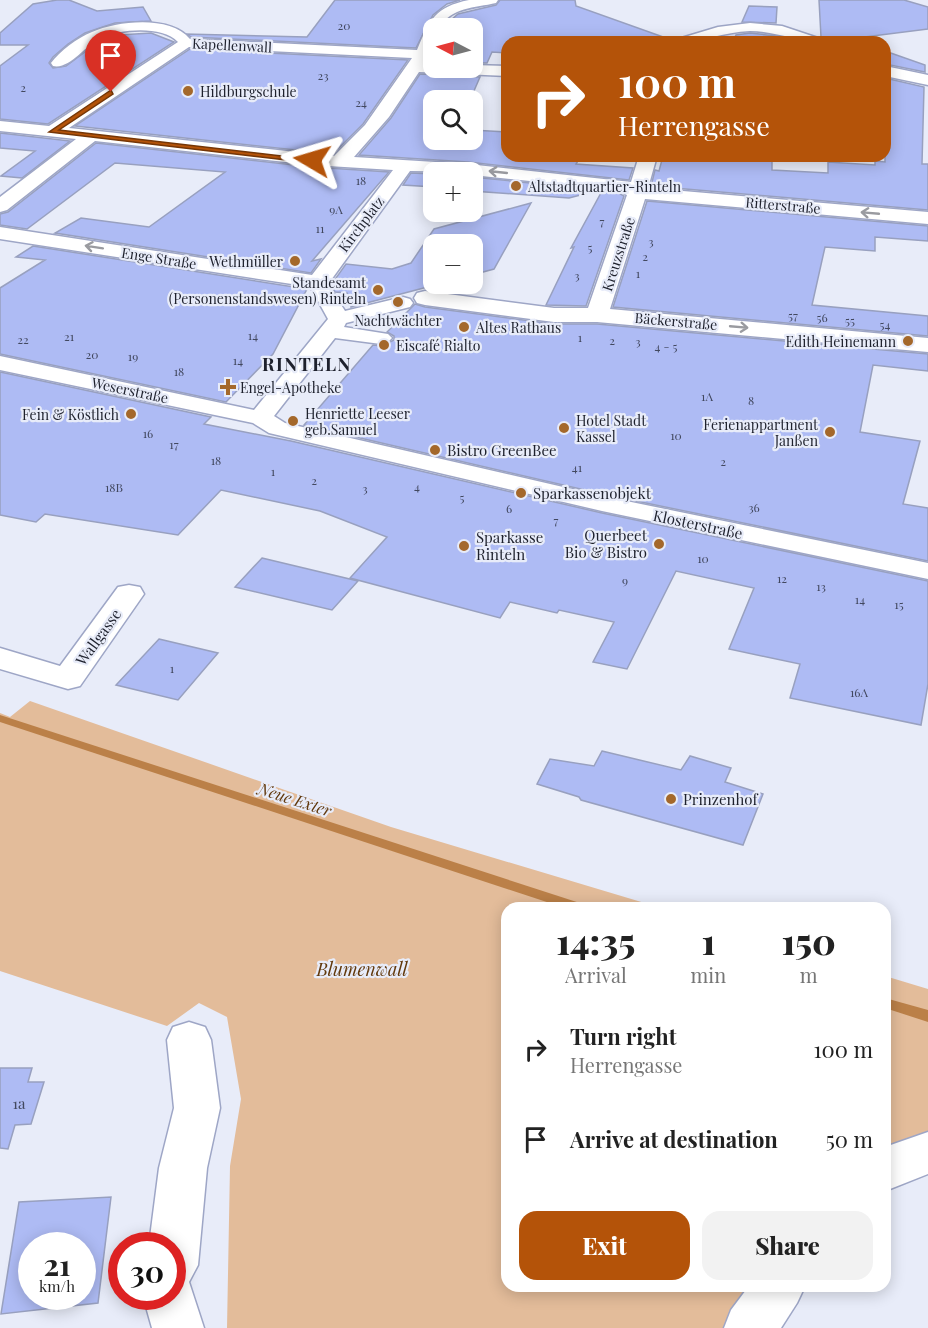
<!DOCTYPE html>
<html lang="en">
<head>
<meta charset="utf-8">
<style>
  :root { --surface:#fff; --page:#f2f2f2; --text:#222; --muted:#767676; --accent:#b45309 }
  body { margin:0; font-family:"Playfair Display",serif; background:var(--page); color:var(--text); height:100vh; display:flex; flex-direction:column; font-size:22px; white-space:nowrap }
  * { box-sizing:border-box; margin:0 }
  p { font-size:20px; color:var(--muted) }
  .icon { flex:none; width:33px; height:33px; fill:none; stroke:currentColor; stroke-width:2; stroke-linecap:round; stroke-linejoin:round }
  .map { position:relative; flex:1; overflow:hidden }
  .sheet { position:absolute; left:501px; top:902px; width:390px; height:390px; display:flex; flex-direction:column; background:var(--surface); border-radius:18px; box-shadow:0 3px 15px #0003 }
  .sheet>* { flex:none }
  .top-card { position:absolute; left:501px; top:36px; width:390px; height:126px; border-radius:18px; box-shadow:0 3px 15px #0003; background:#b45309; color:#fff; overflow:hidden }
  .needle { width:39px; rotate:276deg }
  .buttons { position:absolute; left:423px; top:18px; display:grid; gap:12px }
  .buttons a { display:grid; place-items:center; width:60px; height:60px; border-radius:12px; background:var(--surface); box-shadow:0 3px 15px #0003; font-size:30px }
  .speed { position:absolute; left:18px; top:1232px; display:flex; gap:12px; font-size:30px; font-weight:700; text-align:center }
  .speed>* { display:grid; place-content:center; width:78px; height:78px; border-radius:50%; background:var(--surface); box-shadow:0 3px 15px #0003; line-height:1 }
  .speed small { font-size:15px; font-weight:400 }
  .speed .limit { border:9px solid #d22; background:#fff; color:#111 }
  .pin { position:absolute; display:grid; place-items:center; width:51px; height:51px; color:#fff; margin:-62px -26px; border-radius:50% 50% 50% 0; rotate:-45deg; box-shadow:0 0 6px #0007 }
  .pin .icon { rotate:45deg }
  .me { position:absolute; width:66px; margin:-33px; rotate:277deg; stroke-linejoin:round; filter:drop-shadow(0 0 4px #0008) }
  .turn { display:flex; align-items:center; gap:21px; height:126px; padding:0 18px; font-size:27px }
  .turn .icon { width:78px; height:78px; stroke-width:2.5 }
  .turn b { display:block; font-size:42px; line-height:51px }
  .eta { display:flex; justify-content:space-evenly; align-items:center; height:102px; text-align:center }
  .eta b { font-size:36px; font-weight:800; line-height:42px }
  .action { display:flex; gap:12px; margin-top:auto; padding:12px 18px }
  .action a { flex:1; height:69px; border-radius:18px; background:var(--accent); color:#fff; font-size:24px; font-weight:800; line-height:69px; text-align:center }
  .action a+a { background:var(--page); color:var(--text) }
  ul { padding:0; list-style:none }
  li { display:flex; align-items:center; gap:18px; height:90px; padding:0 18px }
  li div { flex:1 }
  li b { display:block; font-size:22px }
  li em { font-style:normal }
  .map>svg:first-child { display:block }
  .built { fill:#dae0f8 }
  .green { fill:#e3bc9a }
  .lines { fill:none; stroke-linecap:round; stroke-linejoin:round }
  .stream { fill:#bb8048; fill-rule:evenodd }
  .building { fill:#aebbf4; stroke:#98a0bf; stroke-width:1.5; fill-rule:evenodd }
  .pedestrian-casing { stroke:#9ea6c6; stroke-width:3 }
  .minor-casing { stroke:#9ea6c6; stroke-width:3 }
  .pedestrian { fill:#fff; fill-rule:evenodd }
  .minor { fill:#fff; fill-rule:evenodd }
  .oneway { stroke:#9a9ba0 }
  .route { fill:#b45309; stroke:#753606; stroke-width:1.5 }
  .poi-dot { fill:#a4682b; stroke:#e8ecf9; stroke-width:2 }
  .labels { text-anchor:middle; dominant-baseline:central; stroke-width:4.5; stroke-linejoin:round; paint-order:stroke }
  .number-label { font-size:12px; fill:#42485f }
  .far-street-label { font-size:14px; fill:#1e212d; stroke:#e8ecf9 }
  .far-poi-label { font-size:14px; fill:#1e212d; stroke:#e8ecf9; text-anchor:start }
  .poi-label { font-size:15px; fill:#1e212d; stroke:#e8ecf9; text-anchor:start }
  .street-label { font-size:15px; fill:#1e212d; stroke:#e8ecf9 }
  .near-number-label { font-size:15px; fill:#42485f }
  .water-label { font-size:16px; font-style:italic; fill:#61380c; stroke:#e8ecf9 }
  .far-district-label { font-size:18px; font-weight:bold; letter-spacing:1.5px; fill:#1e212d; stroke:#e8ecf9 }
  .near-park-label { font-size:18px; font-style:italic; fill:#62390d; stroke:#e8ecf9 }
</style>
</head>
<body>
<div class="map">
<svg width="928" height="1328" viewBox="0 0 928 1328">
  <rect width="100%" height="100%" fill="#e8ecf9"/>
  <path class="built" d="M733,28L795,35L810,42H691Z"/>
  <g class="green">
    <path d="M30,701L391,827L658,907L507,908V1286H801L781,1313L765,1328H227L230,1166L241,1099L227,1017L199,1003L167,1026L0,971V713L10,717Z"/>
    <path d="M885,976L928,989V1153L885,1173Z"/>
  </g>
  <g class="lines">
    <g class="stream">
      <path d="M0,715L586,905L587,908H565L0,722Z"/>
      <path d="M885,998L928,1010V1022L885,1008Z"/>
    </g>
  </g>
  <g class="building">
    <path d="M57,0H69L97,11L143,7L151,21L115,23L85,33L68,44L53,57L49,63L53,68L66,66L101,40L119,35L151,33L174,42L48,124L0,119V66L28,45H0V33L33,4Z"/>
    <path d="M335,0H460L447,4L433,15L416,48L191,37L187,34L307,37Z"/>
    <path d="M500,0H575L576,6L666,38L665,42H507V53L492,52L487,63H472V28H442L458,14L496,5Z"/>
    <path d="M819,0H904L928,7V29L825,42L821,37Z"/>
    <path d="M749,6L777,7L776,23L742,22Z"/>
    <path d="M750,33L776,36V42H733L736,35Z"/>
    <path d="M190,49L408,60L363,124L333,154L75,126Z"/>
    <path d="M885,51L925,65V72L885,64Z"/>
    <path d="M420,74L480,77L470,100H434V140H472V130L507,132V156L579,159L576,164L633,168L629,180L468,162L359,155L391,118Z"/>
    <path d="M885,78L924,87L922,164H928V210L651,186L655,170L659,171L663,156L772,158V170L828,173V162L875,165V161L885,162Z"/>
    <path d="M0,133L70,141L22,178L1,176L35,151L0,148Z"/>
    <path d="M96,143L312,167L389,172L312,261L321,259L311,273L55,233L81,218L149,227L225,172L115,163L27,229L0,225V214L8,212Z"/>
    <path d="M411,173L434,174V187L403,185Z"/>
    <path d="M472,177L600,190L569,198L472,191Z"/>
    <path d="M602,191L617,192L624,196L586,306L546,305L574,247L571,248Z"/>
    <path d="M647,201L928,226V241L875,237V251L825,247L812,305L928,316V336L613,307Z"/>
    <path d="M531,203L494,269L472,275V244H434V284H439L351,307L347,293L335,292L331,285L346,264L392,269L411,263L434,229Z"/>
    <path d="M33,246L307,289L273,354L226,402L0,354V288L45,260L16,257Z"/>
    <path d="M415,304L425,307L554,324H597L928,354V371L873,365L860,432L920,441L903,504L928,508V561L602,494L304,425L373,345L382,346L394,340V336L387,332Z"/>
    <path d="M0,372L211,417L204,424L291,441L602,513L928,581V684L921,725L790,698L800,664L729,649L754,588L676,571L627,669L593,662L614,622L559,610L557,613L510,602L500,618L350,578L387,537L320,511L221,490L178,535L45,514L36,522L0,515Z"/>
    <path d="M262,558L358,581L332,610L235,587Z"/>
    <path d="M159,639L218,653L178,700L116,685Z"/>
    <path d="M602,751L681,770L690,756L731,768L725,782L763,794L743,845L581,800L579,797L537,784L550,759L594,766Z"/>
    <path d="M0,1068H32L28,1082H44L31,1124L15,1125L8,1149L0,1148Z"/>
    <path d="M111,1197L98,1303L1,1314L19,1202ZM32,1245H82V1296H32Z"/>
  </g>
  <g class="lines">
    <defs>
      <path id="pedestrian" d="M322,284L329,286L345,311L403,297L410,299L413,303L410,307L346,323L344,327L388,334L392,338L388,342L381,344L335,338L274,416L285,423L602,496L928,563V579L602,511L269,433L253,423L0,370V356L254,410L328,319L312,290L315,286Z"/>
      <g id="minor">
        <path d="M469,0H498L496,3C475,8 450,7 440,28H434L431,50L434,51V59H427L424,63H434V68H472V65L507,66V76L419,72L389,117L354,157L468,164L631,182L639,156H657L648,188L928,212V224L645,199L610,309L928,338V352L597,322H554L425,305L417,303L414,298L417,293L425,291L554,308H588L627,195L618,190L472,175V172L410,171L326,287L318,288L0,239V227L312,275L393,170L312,165L95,141L7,210L0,212V197L76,139L0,131V121L49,126L178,42C162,25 120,29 100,38C86,45 69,70 53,66L51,63C60,51 77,38 92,32C118,21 170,15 190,39L417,50C430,19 435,7 469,0ZM189,47L412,58L365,125L334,156L69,128Z"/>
        <path d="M750,23L782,26L821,39L823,42C798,42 775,31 750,31C724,32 701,42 676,42L678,39L718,27Z"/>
        <path d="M885,66L928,75V85L885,76Z"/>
        <path d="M129,585L140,587L144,594L80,686L68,689L0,669V648L60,666L118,587Z"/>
        <path d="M189,1022L205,1027L211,1040L220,1108L207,1168L198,1265L189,1282L204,1328H152L143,1296H172V1245H149L159,1168L174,1108L167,1040L173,1027Z"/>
        <path d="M928,1132V1174L885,1191V1147Z"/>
        <path d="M749,1286H805L797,1303L781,1328H724L731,1310Z"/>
      </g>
    </defs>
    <use href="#pedestrian" class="pedestrian-casing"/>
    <use href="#minor" class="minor-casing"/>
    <use href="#pedestrian" class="pedestrian"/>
    <use href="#minor" class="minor"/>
  </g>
  <defs><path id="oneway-shaft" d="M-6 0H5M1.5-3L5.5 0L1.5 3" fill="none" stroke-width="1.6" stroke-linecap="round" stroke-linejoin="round" transform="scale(1.5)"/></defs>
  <g class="oneway">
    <use href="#oneway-shaft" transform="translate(498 172) rotate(-174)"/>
    <use href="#oneway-shaft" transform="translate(870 213) rotate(-175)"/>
    <use href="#oneway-shaft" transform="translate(94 247) rotate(-171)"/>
    <use href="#oneway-shaft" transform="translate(739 327) rotate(5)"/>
  </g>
  <path class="route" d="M111,90L113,94L59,130L316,160L312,163L49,132Z"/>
  <g class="poi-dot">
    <circle cx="188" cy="91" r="6"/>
    <circle cx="516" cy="186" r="6"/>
    <circle cx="295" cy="261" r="6"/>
    <circle cx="378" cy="290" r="6"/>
    <circle cx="398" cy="302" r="6"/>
    <circle cx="464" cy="327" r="6"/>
    <circle cx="908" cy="341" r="6"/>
    <circle cx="384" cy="345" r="6"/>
    <path d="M225 378h6v6h6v6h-6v6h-6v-6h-6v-6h6z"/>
    <circle cx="131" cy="414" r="6"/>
    <circle cx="293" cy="421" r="6"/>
    <circle cx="564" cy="428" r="6"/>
    <circle cx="830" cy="432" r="6"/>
    <circle cx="435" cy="450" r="6"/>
    <circle cx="521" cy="493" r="6"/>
    <circle cx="659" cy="544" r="6"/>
    <circle cx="464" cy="546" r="6"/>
    <circle cx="671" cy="799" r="6"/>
  </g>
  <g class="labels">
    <g class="number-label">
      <text x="344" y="25">20</text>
      <text x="323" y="75">23</text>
      <text x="23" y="87">2</text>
      <text x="361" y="102">24</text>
      <text x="361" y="180">18</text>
      <text x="336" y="209">9A</text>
      <text x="602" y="221">7</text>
      <text x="320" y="228">11</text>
      <text x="651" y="241">3</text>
      <text x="590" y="247">5</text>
      <text x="645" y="256">2</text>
      <text x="638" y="273">1</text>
      <text x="577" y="275">3</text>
      <text x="793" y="315">57</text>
      <text x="822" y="317">56</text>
      <text x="850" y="320">55</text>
      <text x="885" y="324">54</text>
      <text x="253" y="335">14</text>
      <text x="69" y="336">21</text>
      <text x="580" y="337">1</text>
      <text x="23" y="339">22</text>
      <text x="612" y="340">2</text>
      <text x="638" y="341">3</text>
      <text x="666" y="346">4 - 5</text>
      <text x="92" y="354">20</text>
      <text x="133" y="356">19</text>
      <text x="238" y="360">14</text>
      <text x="179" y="371">18</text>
      <text x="707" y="396">1A</text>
      <text x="751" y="400">8</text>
      <text x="148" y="433">16</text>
      <text x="676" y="435">10</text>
      <text x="174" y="444">17</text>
      <text x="216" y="460">18</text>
      <text x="723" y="461">2</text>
      <text x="577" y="467">41</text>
      <text x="273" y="471">1</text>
      <text x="314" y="480">2</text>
      <text x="417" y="486">4</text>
      <text x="114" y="487">18B</text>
      <text x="365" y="488">3</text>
      <text x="462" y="497">5</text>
      <text x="754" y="507">36</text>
      <text x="509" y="508">6</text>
      <text x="556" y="520">7</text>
      <text x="703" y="558">10</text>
      <text x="782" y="578">12</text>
      <text x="625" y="580">9</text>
      <text x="821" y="586">13</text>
      <text x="860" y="599">14</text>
      <text x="899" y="604">15</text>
      <text x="172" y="668">1</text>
      <text x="859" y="692">16A</text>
    </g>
    <g class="far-street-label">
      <text transform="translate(232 45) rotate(3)">Kapellenwall</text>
      <text transform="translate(783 205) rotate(5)">Ritterstraße</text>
      <text transform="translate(361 224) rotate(-53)">Kirchplatz</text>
      <text transform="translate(618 254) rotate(-72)">Kreuzstraße</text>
      <text transform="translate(159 258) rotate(9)">Enge Straße</text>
      <text transform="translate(676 321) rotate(5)">Bäckerstraße</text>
      <text transform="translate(130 390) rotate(12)">Weserstraße</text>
    </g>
    <g class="far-poi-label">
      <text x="200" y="91">Hildburgschule</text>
      <text x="528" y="186">Altstadtquartier-Rinteln</text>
      <text x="283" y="261" text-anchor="end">Wethmüller</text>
      <text x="366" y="282" text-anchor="end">Standesamt<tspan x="366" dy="16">(Personenstandswesen) Rinteln</tspan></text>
      <text x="398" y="320" text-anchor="middle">Nachtwächter</text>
      <text x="476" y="327">Altes Rathaus</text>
      <text x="896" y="341" text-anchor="end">Edith Heinemann</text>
      <text x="396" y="345">Eiscafé Rialto</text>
      <text x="240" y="387">Engel-Apotheke</text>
      <text x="305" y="413">Henriette Leeser<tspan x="305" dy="16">geb.Samuel</tspan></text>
      <text x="119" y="414" text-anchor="end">Fein &amp; Köstlich</text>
      <text x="576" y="420">Hotel Stadt<tspan x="576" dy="16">Kassel</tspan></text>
      <text x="818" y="424" text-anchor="end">Ferienappartment<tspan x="818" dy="16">Janßen</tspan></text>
    </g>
    <g class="poi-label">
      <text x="447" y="450">Bistro GreenBee</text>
      <text x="533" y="493">Sparkassenobjekt</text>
      <text x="647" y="535" text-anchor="end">Querbeet<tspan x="647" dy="17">Bio &amp; Bistro</tspan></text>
      <text x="476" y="537">Sparkasse<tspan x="476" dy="17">Rinteln</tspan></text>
      <text x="683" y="799">Prinzenhof</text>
    </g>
    <g class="street-label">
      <text transform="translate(698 524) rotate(12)">Klosterstraße</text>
      <text transform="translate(98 637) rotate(-54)">Wallgasse</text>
    </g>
    <g class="near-number-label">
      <text x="19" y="1103">1a</text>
    </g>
    <g class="water-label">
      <text transform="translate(295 799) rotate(18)">Neue Exter</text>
    </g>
    <g class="far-district-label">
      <text x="307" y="364">RINTELN</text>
    </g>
    <g class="near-park-label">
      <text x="362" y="969">Blumenwall</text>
    </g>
  </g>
</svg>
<div class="buttons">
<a><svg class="needle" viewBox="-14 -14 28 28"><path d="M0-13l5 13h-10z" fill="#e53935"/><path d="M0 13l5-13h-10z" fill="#767676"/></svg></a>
<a><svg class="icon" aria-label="search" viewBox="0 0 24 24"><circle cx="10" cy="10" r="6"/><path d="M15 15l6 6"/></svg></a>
<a>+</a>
<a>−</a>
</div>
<div class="speed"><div>21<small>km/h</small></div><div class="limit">30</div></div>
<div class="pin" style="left:111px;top:92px;background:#d93025"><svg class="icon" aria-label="arrive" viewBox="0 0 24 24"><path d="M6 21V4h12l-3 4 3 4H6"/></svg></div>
<svg class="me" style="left:312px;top:160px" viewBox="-20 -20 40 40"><path d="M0-17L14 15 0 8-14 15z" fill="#b45309" stroke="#fff" stroke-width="4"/></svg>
<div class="top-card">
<div class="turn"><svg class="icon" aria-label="right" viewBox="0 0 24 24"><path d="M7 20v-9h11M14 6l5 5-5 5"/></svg><div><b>100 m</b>Herrengasse</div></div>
</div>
<section class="sheet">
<div class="eta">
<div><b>14:35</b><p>Arrival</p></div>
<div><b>1</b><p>min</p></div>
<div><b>150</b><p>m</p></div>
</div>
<ul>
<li><svg class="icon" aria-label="right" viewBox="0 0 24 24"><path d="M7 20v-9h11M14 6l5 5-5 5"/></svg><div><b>Turn right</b><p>Herrengasse</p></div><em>100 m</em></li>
<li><svg class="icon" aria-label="arrive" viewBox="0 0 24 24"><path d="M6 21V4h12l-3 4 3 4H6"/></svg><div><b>Arrive at destination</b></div><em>50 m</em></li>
</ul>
<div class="action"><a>Exit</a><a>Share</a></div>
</section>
</div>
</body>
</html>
